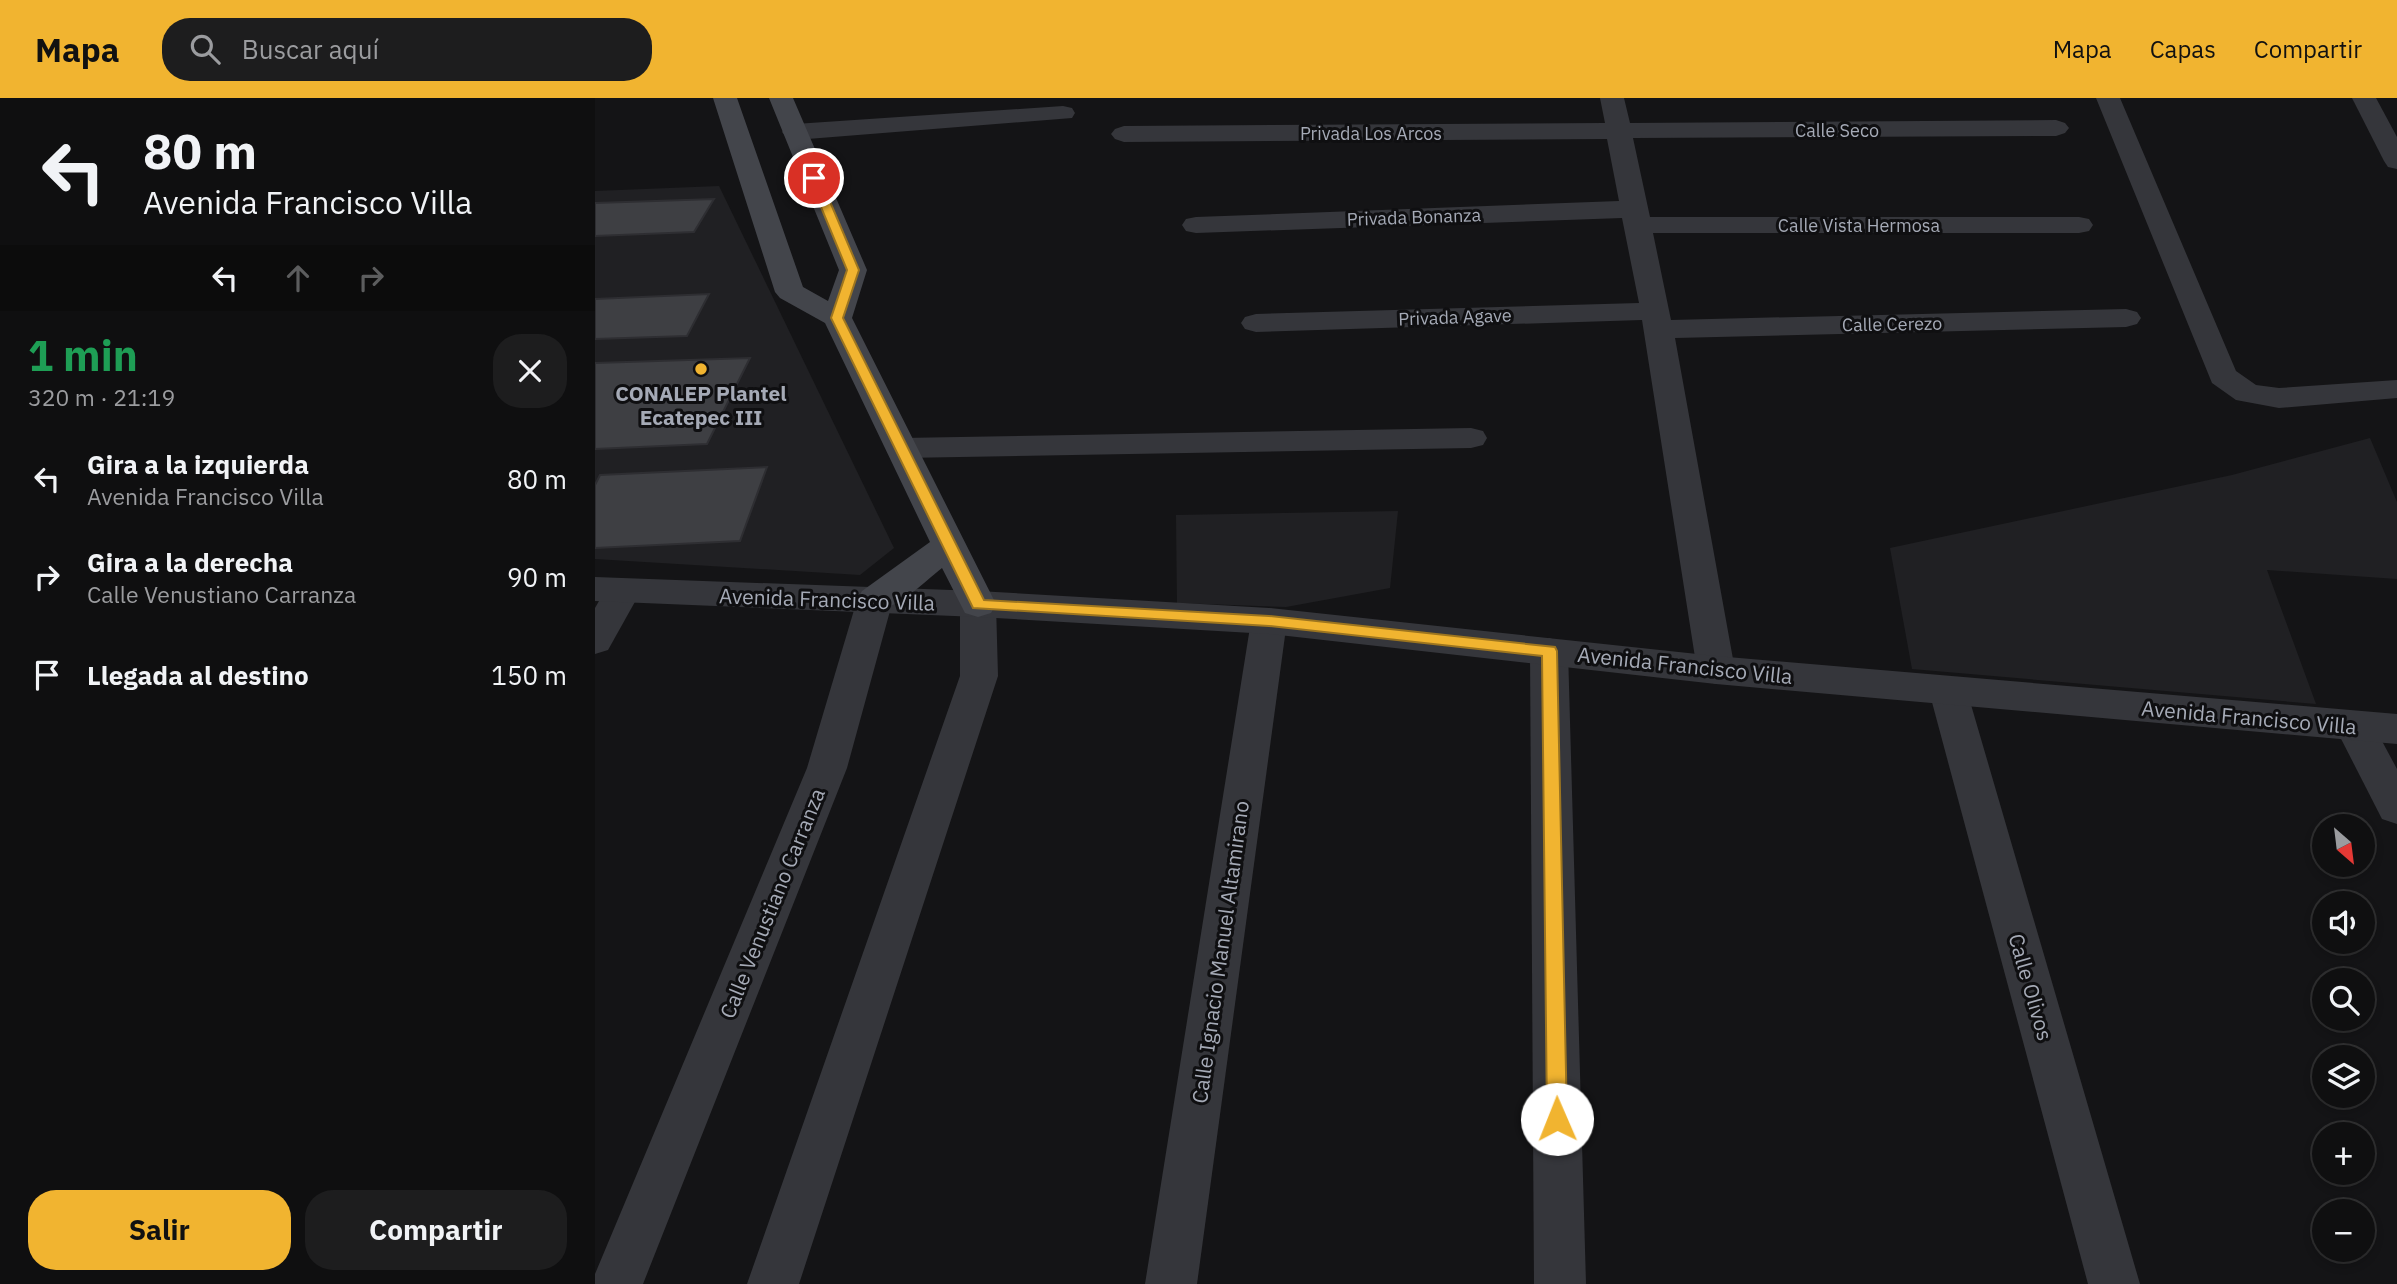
<!DOCTYPE html>
<html lang="es">
<head>
<meta charset="utf-8">
<style>
  :root { --surface:#0f0f10; --page:#1d1d1e; --text:#f1f3f6; --muted:#9b9c9f; --line:#2f2f30; --accent:#f1b430 }
  body { margin:0; font-family:"IBM Plex Sans",sans-serif; background:var(--page); color:var(--text); height:100vh; display:flex; flex-direction:column; font-size:26px; white-space:nowrap }
  * { box-sizing:border-box; margin:0 }
  p { font-size:23px; color:var(--muted) }
  .icon { flex:none; width:38px; height:38px; fill:none; stroke:currentColor; stroke-width:2; stroke-linecap:round; stroke-linejoin:round }
  .map { position:relative; flex:1; overflow:hidden }
  .side { display:flex; flex-direction:column; background:var(--surface); width:595px }
  .side>* { flex:none }
  .hud { background:#0f0f10; color:var(--text); overflow:hidden }
  .needle { width:46px; rotate:152deg }
  .controls { position:absolute; left:1717px; top:716px; display:grid; gap:14px }
  .controls a { display:grid; place-items:center; width:63px; height:63px; border-radius:50%; background:var(--surface); box-shadow:0 4px 10px #0003,0 0 0 2px var(--line); font-size:35px }
  .pin { position:absolute; display:grid; place-items:center; width:60px; height:60px; color:#fff; margin:-30px; border:4px solid #fff; border-radius:50%; box-shadow:0 2px 7px #0007 }
  .me { position:absolute; width:77px; margin:-38px; rotate:359deg; stroke-linejoin:round; filter:drop-shadow(0 0 5px #0008) }
  .turn { display:flex; align-items:center; gap:24px; height:147px; padding:0 28px; font-size:32px }
  .turn .icon { width:91px; height:91px; stroke-width:2.5 }
  .turn b { display:block; font-size:49px; line-height:60px }
  .lanes { display:flex; align-items:center; height:66px; padding:0 28px; background:#0003; justify-content:center; gap:35px; direction:ltr }
  .lanes .off { opacity:.35 }
  .round { display:grid; place-items:center; flex:none; width:74px; height:74px; border-radius:28px; background:var(--page) }
  .overview { display:flex; align-items:center; justify-content:space-between; height:119px; padding:0 28px }
  h1 { font-size:42px; font-weight:700; line-height:52px; color:#1e9e55 }
  .button { display:flex; gap:14px; margin-top:auto; padding:14px 28px }
  .button a { flex:1; height:80px; border-radius:28px; background:var(--accent); color:#111; font-size:28px; font-weight:700; line-height:80px; text-align:center }
  .button a+a { background:var(--page); color:var(--text) }
  ul { padding:0; list-style:none }
  li { display:flex; align-items:center; gap:21px; height:98px; padding:0 28px }
  li div { flex:1 }
  li b { display:block; font-size:26px }
  li em { font-style:normal }
  header { display:flex; align-items:center; gap:42px; box-sizing:border-box; height:98px; padding:0 35px; background:var(--accent); color:#111 }
  header strong { font-size:33px }
  nav { display:flex; gap:38px; margin-inline-start:auto; font-size:24px }
  .search { width:490px; height:63px; background:var(--page); display:flex; align-items:center; gap:18px; box-sizing:border-box; padding:0 24px; border-radius:28px; color:var(--muted); font-size:26px }
  main { display:flex; flex:1; min-height:0 }
  .map>svg:first-child { display:block }
  .built { fill:#202023 }
  .building { fill:#3e3f43; stroke:#2e2e32; stroke-width:2 }
  .lines { fill:none; stroke-linecap:round; stroke-linejoin:round }
  .minor { fill:#35363b; fill-rule:evenodd }
  .tertiary { fill:#35363b; fill-rule:evenodd }
  .secondary { fill:#43454b; fill-rule:evenodd }
  .route { fill:#f1b430; stroke:#9d751f; stroke-width:2 }
  .poi-dot { fill:#f1b430; stroke:#0f0f11; stroke-width:2.5 }
  .labels { text-anchor:middle; dominant-baseline:central; stroke-width:6; stroke-linejoin:round; paint-order:stroke }
  .far-street-label { font-size:18px; fill:#a5aab6; stroke:#0f0f11 }
  .poi-label { font-size:21px; font-weight:bold; fill:#a5aab6; stroke:#0f0f11 }
  .street-label { font-size:21px; fill:#a5aab6; stroke:#0f0f11 }
</style>
</head>
<body>
<header>
<strong>Mapa</strong>
<div class="search"><svg class="icon" aria-label="search" viewBox="0 0 24 24"><circle cx="10" cy="10" r="6"/><path d="M15 15l6 6"/></svg>Buscar aquí</div>
<nav><a>Mapa</a><a>Capas</a><a>Compartir</a></nav>
</header>
<main>
<section class="side">
<div class="hud">
<div class="turn"><svg class="icon" aria-label="left" viewBox="0 0 24 24"><path d="M17 20v-9H6M10 6l-5 5 5 5"/></svg><div><b>80 m</b>Avenida Francisco Villa</div></div>
<div class="lanes"><svg class="icon" aria-label="left" viewBox="0 0 24 24"><path d="M17 20v-9H6M10 6l-5 5 5 5"/></svg><svg class="icon off" aria-label="ahead" viewBox="0 0 24 24"><path d="M12 20V5M6 11l6-6 6 6"/></svg><svg class="icon off" aria-label="right" viewBox="0 0 24 24"><path d="M7 20v-9h11M14 6l5 5-5 5"/></svg></div>
</div>
<div class="overview"><div><h1>1 min</h1><p>320 m · 21:19</p></div><a class="round"><svg class="icon" aria-label="close" viewBox="0 0 24 24"><path d="M6 6l12 12M18 6L6 18"/></svg></a></div>
<ul>
<li><svg class="icon" aria-label="left" viewBox="0 0 24 24"><path d="M17 20v-9H6M10 6l-5 5 5 5"/></svg><div><b>Gira a la izquierda</b><p>Avenida Francisco Villa</p></div><em>80 m</em></li>
<li><svg class="icon" aria-label="right" viewBox="0 0 24 24"><path d="M7 20v-9h11M14 6l5 5-5 5"/></svg><div><b>Gira a la derecha</b><p>Calle Venustiano Carranza</p></div><em>90 m</em></li>
<li><svg class="icon" aria-label="arrive" viewBox="0 0 24 24"><path d="M6 21V4h12l-3 4 3 4H6"/></svg><div><b>Llegada al destino</b></div><em>150 m</em></li>
</ul>
<div class="button"><a>Salir</a><a>Compartir</a></div>
</section>
<div class="map">
<svg width="1802" height="1186" viewBox="0 0 1802 1186">
  <rect width="100%" height="100%" fill="#141416"/>
  <g class="built">
    <path d="M124,88L299,450L265,477L0,461V93Z"/>
    <path d="M1775,340L1802,404V481L1672,472L1721,606L1317,571L1295,450L1637,377Z"/>
    <path d="M803,413L795,490L691,509L582,505L581,417Z"/>
  </g>
  <g class="building">
    <path d="M119,101L99,134L0,138V105Z"/>
    <path d="M114,196L92,238L0,241V201Z"/>
    <path d="M155,260L112,346L0,351V265Z"/>
    <path d="M172,369L145,443L0,450V387L5,377Z"/>
  </g>
  <g class="lines">
    <g class="minor">
      <path d="M1005,0H1029L1035,25L1461,22L1470,25L1474,30L1470,35L1461,38L1038,40L1055,119H1484L1494,121L1498,127L1494,133L1484,135H1058L1076,222L1531,211L1542,214L1546,220L1542,226L1531,229L1080,240L1140,572L1134,582L1121,586L1108,582L1102,572L1047,222L661,234L650,231L646,225L650,219L661,216L1044,205L1027,120L601,135L591,133L587,127L591,121L601,119L1024,103L1012,41L529,44L520,41L516,36L520,31L529,28L1010,25Z"/>
      <path d="M1501,0H1525L1641,273L1661,287L1684,290L1802,282V300L1684,310L1641,302L1617,285Z"/>
      <path d="M1757,0H1781L1802,39V71L1793,69L1789,63Z"/>
      <path d="M468,8L477,10L480,15L477,20L200,42L191,39L187,34L191,29L200,26Z"/>
      <path d="M876,330L888,333L892,340L888,347L876,350L307,360L295,357L291,350L295,343L307,340Z"/>
      <path d="M28,481L41,484L46,493L13,552L0,556V510L15,484Z"/>
      <path d="M280,489L293,493L298,502L252,670L48,1186H0V1176L212,670L262,502L267,493Z"/>
      <path d="M383,493L396,497L401,506L403,578L204,1186H152L365,578V506L370,497Z"/>
      <path d="M674,510L687,514L692,523L602,1186H550L656,523L661,514Z"/>
      <path d="M954,540L967,544L973,553L991,1186H939L935,553L941,544Z"/>
      <path d="M1353,579L1367,583L1372,593L1545,1186H1493L1334,593L1339,583Z"/>
      <path d="M1760,614L1774,619L1802,671V726L1787,721L1740,629L1746,619Z"/>
    </g>
    <path class="tertiary" d="M0,479L383,493L674,510L1121,558L1802,616V646L1121,586L674,536L383,519L0,503Z"/>
    <path class="secondary" d="M118,0H142L208,189L233,203L244,172L174,0H198L272,172L257,220L401,506L396,515L383,519L370,515L347,470C325,487 297,519 267,511L262,502L267,493L335,444L230,225L185,200L180,194Z"/>
  </g>
  <path class="route" d="M219,76L225,80L264,172L248,220L389,502L674,518L960,549L962,553L972,1021L969,1027L962,1030L955,1027L952,1021L947,558L674,528L378,510L236,220L252,172L214,80Z"/>
  <circle class="poi-dot" cx="106" cy="271" r="7"/>
  <g class="labels">
    <g class="far-street-label">
      <text x="1242" y="32">Calle Seco</text>
      <text x="776" y="35">Privada Los Arcos</text>
      <text transform="translate(819 119) rotate(-2)">Privada Bonanza</text>
      <text x="1264" y="127">Calle Vista Hermosa</text>
      <text transform="translate(860 219) rotate(-2)">Privada Agave</text>
      <text transform="translate(1297 226) rotate(-1)">Calle Cerezo</text>
    </g>
    <g class="poi-label">
      <text x="106" y="295">CONALEP Plantel<tspan x="106" dy="24">Ecatepec III</tspan></text>
    </g>
    <g class="street-label">
      <text transform="translate(232 501) rotate(2)">Avenida Francisco Villa</text>
      <text transform="translate(1090 567) rotate(6)">Avenida Francisco Villa</text>
      <text transform="translate(1654 619) rotate(5)">Avenida Francisco Villa</text>
      <text transform="translate(177 805) rotate(-68)">Calle Venustiano Carranza</text>
      <text transform="translate(625 854) rotate(-82)">Calle Ignacio Manuel Altamirano</text>
      <text transform="translate(1436 889) rotate(74)">Calle Olivos</text>
    </g>
  </g>
</svg>
<div class="controls">
<a><svg class="needle" viewBox="-14 -14 28 28"><path d="M0-13l5 13h-10z" fill="#e53935"/><path d="M0 13l5-13h-10z" fill="#9b9c9f"/></svg></a>
<a><svg class="icon" aria-label="sound" viewBox="0 0 24 24"><path d="M4 9h4l5-4v14l-5-4H4zM17 9q2 3 0 6"/></svg></a>
<a><svg class="icon" aria-label="search" viewBox="0 0 24 24"><circle cx="10" cy="10" r="6"/><path d="M15 15l6 6"/></svg></a>
<a><svg class="icon" aria-label="layers" viewBox="0 0 24 24"><path d="M12 4l9 5-9 5-9-5zM3 14l9 5 9-5"/></svg></a>
<a>+</a>
<a>−</a>
</div>
<div class="pin" style="left:219px;top:80px;background:#d93025"><svg class="icon" aria-label="arrive" viewBox="0 0 24 24"><path d="M6 21V4h12l-3 4 3 4H6"/></svg></div>
<svg class="me" style="left:962px;top:1021px" viewBox="-20 -20 40 40"><circle r="19" fill="#fff"/><path d="M0-13L10 11 0 6-10 11z" fill="#f1b430"/></svg>
</div>
</main>
</body>
</html>
